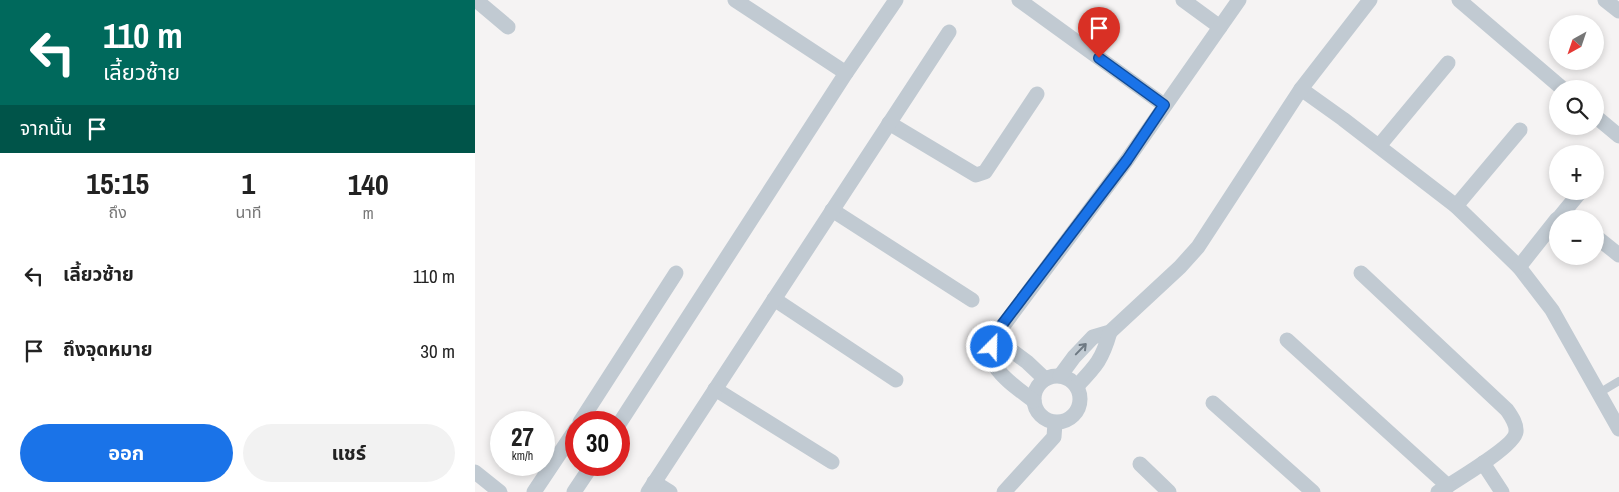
<!DOCTYPE html>
<html lang="th">
<head>
<meta charset="utf-8">
<style>
  :root { --surface:#fff; --page:#f2f2f2; --text:#222; --muted:#767676; --accent:#1a73e8 }
  body { margin:0; font-family:"Archivo Narrow","Noto Sans Thai",sans-serif; background:var(--page); color:var(--text); height:100vh; display:flex; flex-direction:column; font-size:19px; white-space:nowrap }
  * { box-sizing:border-box; margin:0 }
  p { font-size:16px; color:var(--muted) }
  .icon { flex:none; width:28px; height:28px; fill:none; stroke:currentColor; stroke-width:2; stroke-linecap:round; stroke-linejoin:round }
  .map { position:relative; flex:1; overflow:hidden }
  .panel { display:flex; flex-direction:column; background:var(--surface); width:475px }
  .panel>* { flex:none }
  .hud { background:#00695c; color:#fff; overflow:hidden }
  .needle { width:32px; rotate:220deg }
  .fabs { position:absolute; left:1074px; top:15px; display:grid; gap:10px }
  .fabs a { display:grid; place-items:center; width:55px; height:55px; border-radius:50%; background:var(--surface); box-shadow:0 2px 8px #0003; font-size:25px }
  .speed { position:absolute; left:15px; top:411px; display:flex; gap:10px; font-size:25px; font-weight:700; text-align:center }
  .speed>* { display:grid; place-content:center; width:65px; height:65px; border-radius:50%; background:var(--surface); box-shadow:0 2px 8px #0003; line-height:1 }
  .speed small { font-size:12px; font-weight:400 }
  .speed .limit { border:8px solid #d22; background:#fff; color:#111 }
  .pin { position:absolute; display:grid; place-items:center; width:42px; height:42px; color:#fff; margin:-51px -21px; border-radius:50% 50% 50% 0; rotate:-45deg; box-shadow:0 0 5px #0007 }
  .pin .icon { rotate:45deg }
  .me { position:absolute; width:55px; margin:-28px; rotate:23deg; stroke-linejoin:round; filter:drop-shadow(0 0 4px #0008) }
  .turn { display:flex; align-items:center; gap:18px; height:105px; padding:0 20px; font-size:22px }
  .turn .icon { width:65px; height:65px; stroke-width:2.5 }
  .turn b { display:block; font-size:35px; line-height:42px }
  .then { display:flex; align-items:center; height:48px; padding:0 20px; background:#0003; gap:10px; font-size:19px }
  .eta { display:flex; justify-content:space-evenly; align-items:center; height:85px; text-align:center }
  .eta b { font-size:30px; font-weight:700; line-height:35px }
  .primary-button { display:flex; gap:10px; margin-top:auto; padding:10px 20px }
  .primary-button a { flex:1; height:58px; border-radius:30px; background:var(--accent); color:#fff; font-size:20px; font-weight:700; line-height:58px; text-align:center }
  .primary-button a+a { background:var(--page); color:var(--text) }
  ul { padding:0; list-style:none }
  li { display:flex; align-items:center; gap:15px; height:75px; padding:0 20px }
  li div { flex:1 }
  li b { display:block; font-size:19px }
  li em { font-style:normal }
  main { display:flex; flex:1; min-height:0 }
  .map>svg:first-child { display:block }
  .lines { fill:none; stroke-linecap:round; stroke-linejoin:round }
  .lane { stroke:#c1cad2; stroke-width:8 }
  .street { stroke:#c1cad2; stroke-width:15 }
  .oneway { stroke:#6e7983 }
  .route-casing { stroke:#114b97; stroke-width:12 }
  .route { stroke:#1a73e8; stroke-width:9 }
</style>
</head>
<body>
<main>
<section class="panel">
<div class="hud">
<div class="turn"><svg class="icon" aria-label="left" viewBox="0 0 24 24"><path d="M17 20v-9H6M10 6l-5 5 5 5"/></svg><div><b>110 m</b>เลี้ยวซ้าย</div></div>
<div class="then">จากนั้น<svg class="icon" aria-label="arrive" viewBox="0 0 24 24"><path d="M6 21V4h12l-3 4 3 4H6"/></svg></div>
</div>
<div class="eta">
<div><b>15:15</b><p>ถึง</p></div>
<div><b>1</b><p>นาที</p></div>
<div><b>140</b><p>m</p></div>
</div>
<ul>
<li><svg class="icon" aria-label="left" viewBox="0 0 24 24"><path d="M17 20v-9H6M10 6l-5 5 5 5"/></svg><div><b>เลี้ยวซ้าย</b></div><em>110 m</em></li>
<li><svg class="icon" aria-label="arrive" viewBox="0 0 24 24"><path d="M6 21V4h12l-3 4 3 4H6"/></svg><div><b>ถึงจุดหมาย</b></div><em>30 m</em></li>
</ul>
<div class="primary-button"><a>ออก</a><a>แชร์</a></div>
</section>
<div class="map">
<svg width="1144" height="492" viewBox="0 0 1144 492">
  <rect width="100%" height="100%" fill="#f5f3f3"/>
  <g class="lines">
    <path class="lane" d="M1124,393L1144,381"/>
    <g class="street">
      <path d="M1,0L33,27"/>
      <path d="M260,0L371,73"/>
      <path d="M544,0L689,105"/>
      <path d="M708,0L745,27"/>
      <path d="M984,0L1088,89"/>
      <path d="M1130,0L1144,11"/>
      <path d="M826,89L868,119L981,206L1044,267L1077,310L1144,429"/>
      <path d="M1120,116L1144,136"/>
      <path d="M414,123L501,175L510,172L562,94"/>
      <path d="M904,146L973,63"/>
      <path d="M981,206L1045,130"/>
      <path d="M357,210L497,300"/>
      <path d="M1083,219L1106,191"/>
      <path d="M1120,236L1144,255"/>
      <path d="M1044,267L1082,219"/>
      <path d="M886,273L1032,410C1036,416 1042,424 1041,432C1040,446 977,483 963,492"/>
      <path d="M299,299L421,380"/>
      <path d="M812,340L973,486"/>
      <path d="M517,347L533,348L552,362L570,379"/>
      <circle cx="582" cy="399" r="23"/>
      <path d="M585,376L599,357L618,337L635,332L705,267L723,247L826,89L895,0"/>
      <path d="M602,386C621,366 627,360 635,332"/>
      <path d="M240,389L357,462"/>
      <path d="M559,401C546,391 529,380 520,366C516,359 517,345 519,338L652,160L764,0"/>
      <path d="M738,403L838,492"/>
      <path d="M105,422L201,273"/>
      <path d="M144,424L371,73L421,0"/>
      <path d="M1008,463L1027,492"/>
      <path d="M665,464L694,492"/>
      <path d="M0,472L25,492"/>
      <path d="M179,482L195,492"/>
      <path d="M59,492L101,429"/>
      <path d="M99,492L117,465"/>
      <path d="M173,492L474,32"/>
      <path d="M529,492L579,437L580,423"/>
    </g>
  </g>
  <defs><path id="oneway-shaft" d="M-6 0H5M1.5-3L5.5 0L1.5 3" fill="none" stroke-width="1.6" stroke-linecap="round" stroke-linejoin="round" transform="scale(1.25)"/></defs>
  <use class="oneway" href="#oneway-shaft" transform="translate(606 349) rotate(-46)"/>
  <g class="lines">
    <defs>
      <path id="route" d="M517,347L518,338L523,330L652,160L689,105L624,58"/>
    </defs>
    <use href="#route" class="route-casing"/>
    <use href="#route" class="route"/>
  </g>
</svg>
<div class="fabs">
<a><svg class="needle" viewBox="-14 -14 28 28"><path d="M0-13l5 13h-10z" fill="#e53935"/><path d="M0 13l5-13h-10z" fill="#767676"/></svg></a>
<a><svg class="icon" aria-label="search" viewBox="0 0 24 24"><circle cx="10" cy="10" r="6"/><path d="M15 15l6 6"/></svg></a>
<a>+</a>
<a>−</a>
</div>
<div class="speed"><div>27<small>km/h</small></div><div class="limit">30</div></div>
<div class="pin" style="left:624px;top:58px;background:#d93025"><svg class="icon" aria-label="arrive" viewBox="0 0 24 24"><path d="M6 21V4h12l-3 4 3 4H6"/></svg></div>
<svg class="me" style="left:517px;top:347px" viewBox="-20 -20 40 40"><circle r="17" fill="#1a73e8" stroke="#fff" stroke-width="3"/><path d="M0-11L8 9 0 5-8 9z" fill="#fff"/></svg>
</div>
</main>
</body>
</html>
